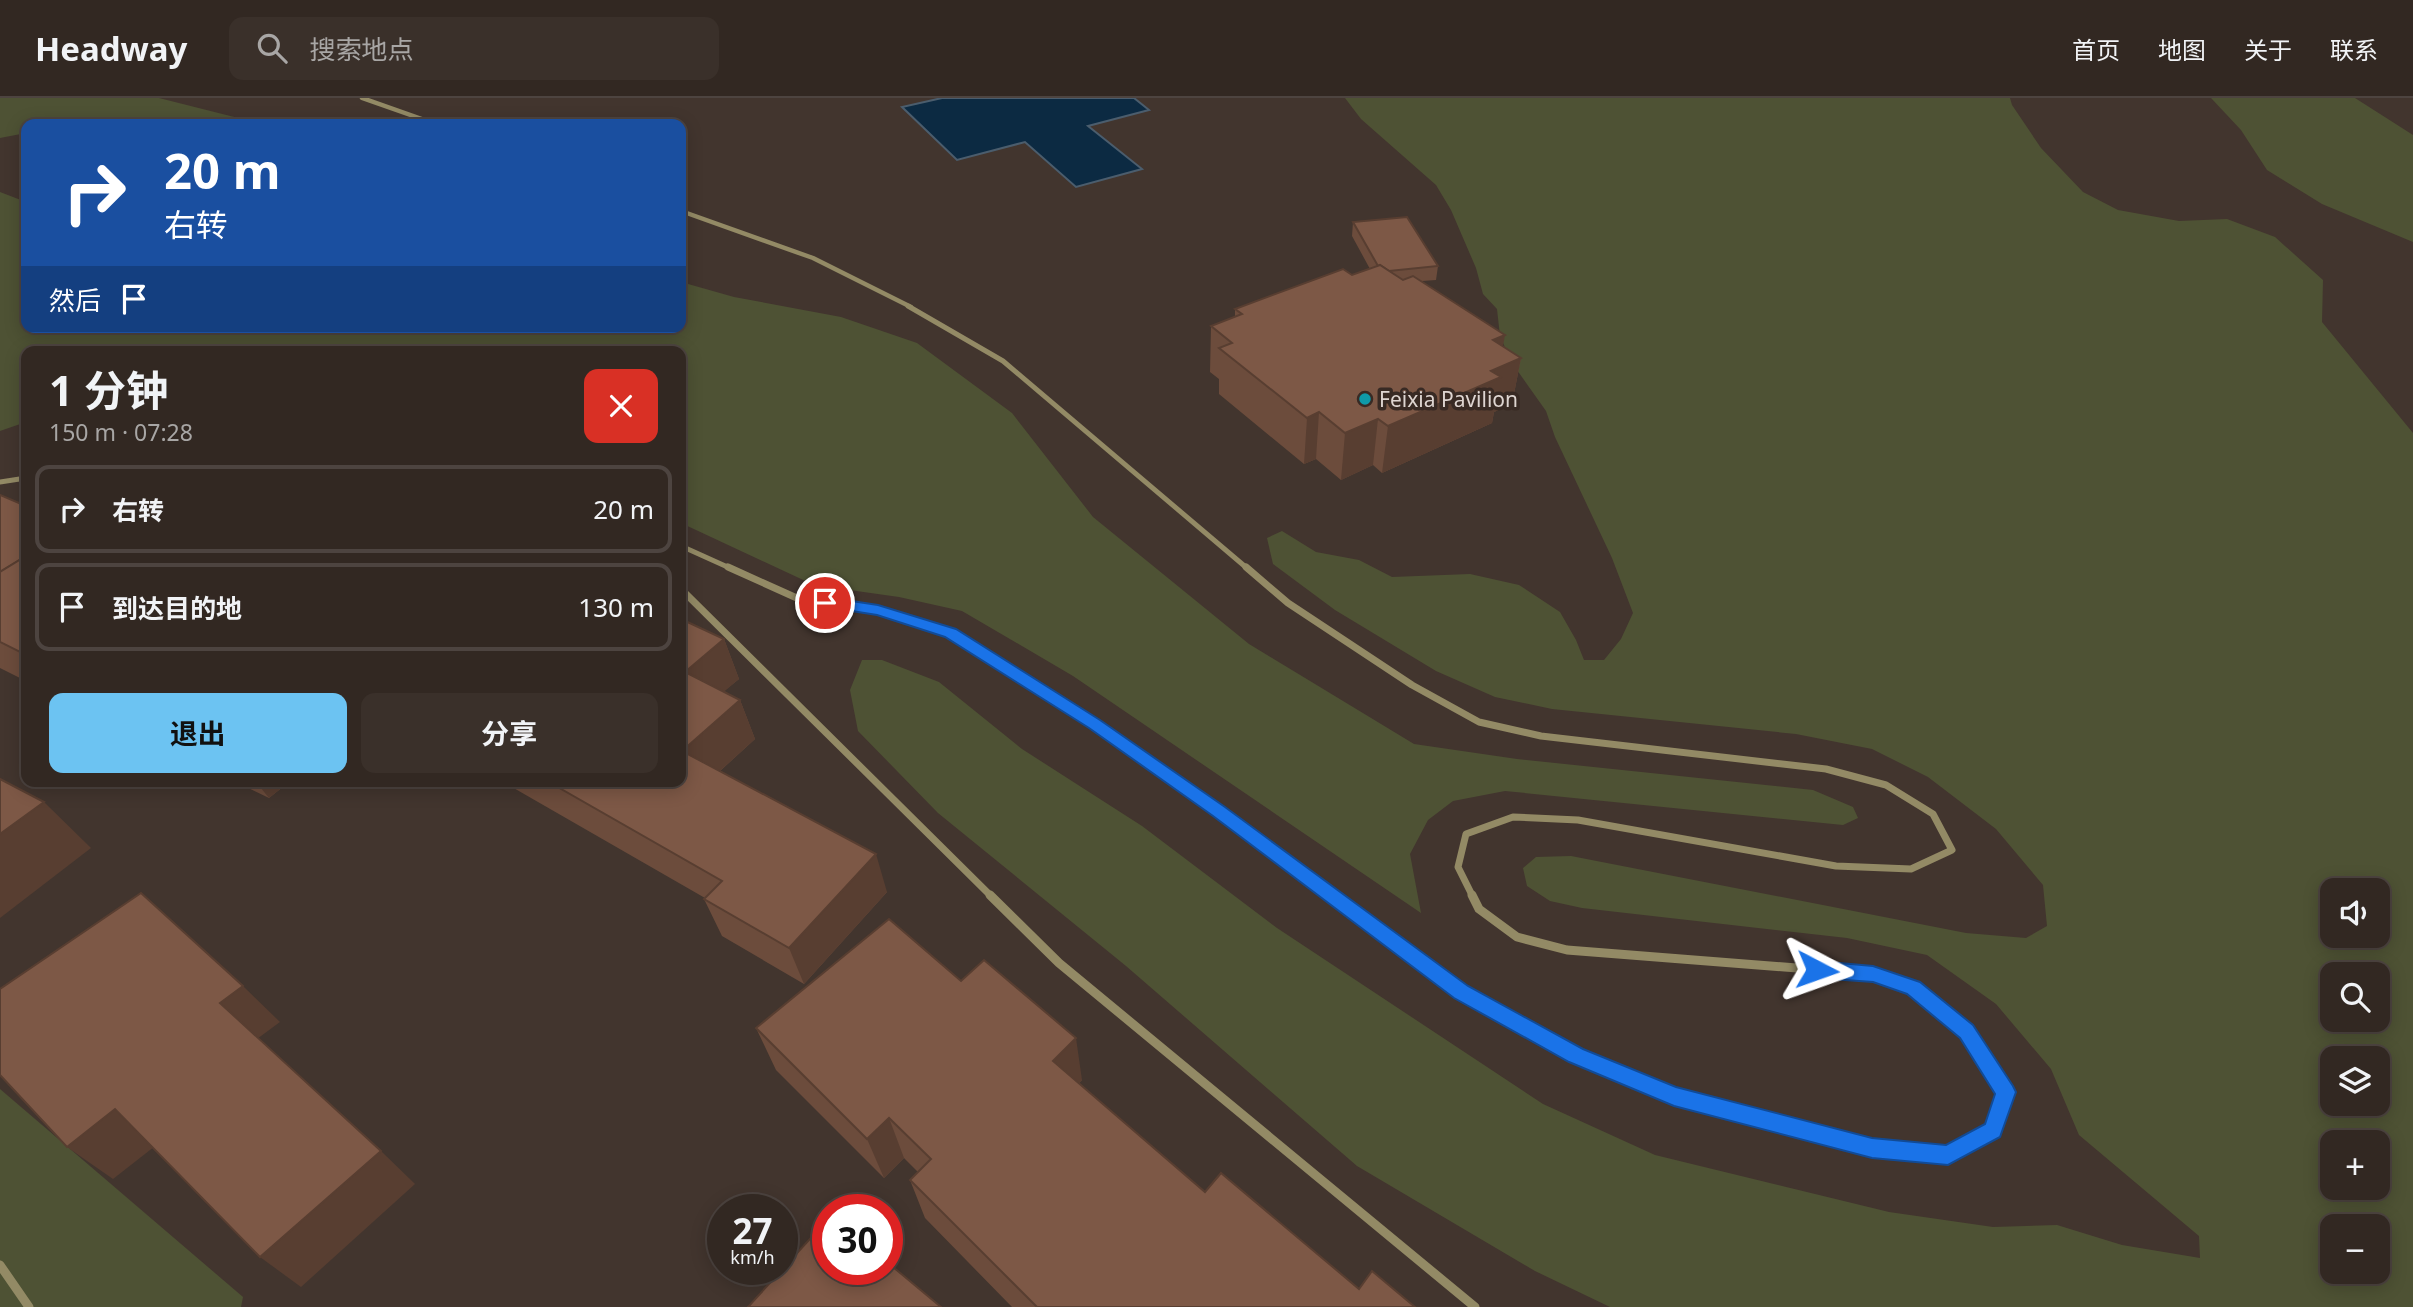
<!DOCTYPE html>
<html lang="zh">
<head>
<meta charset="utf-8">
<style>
  :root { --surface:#322822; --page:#3a302a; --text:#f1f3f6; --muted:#a8a6a5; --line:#4d4440; --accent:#6cc3f2 }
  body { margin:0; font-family:"Noto Sans","Noto Sans SC",sans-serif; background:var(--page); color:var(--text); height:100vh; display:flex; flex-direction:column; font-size:26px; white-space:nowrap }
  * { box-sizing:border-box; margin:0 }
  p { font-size:23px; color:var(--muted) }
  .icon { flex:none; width:38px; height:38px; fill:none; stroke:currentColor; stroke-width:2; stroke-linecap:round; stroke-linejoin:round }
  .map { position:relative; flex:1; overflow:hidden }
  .drawer { position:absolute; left:21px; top:248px; width:665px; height:441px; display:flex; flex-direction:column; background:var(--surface); border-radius:14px; box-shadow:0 4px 18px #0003,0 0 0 2px var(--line) }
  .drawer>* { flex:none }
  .guide { position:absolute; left:21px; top:21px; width:665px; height:214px; border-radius:14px; box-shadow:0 4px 18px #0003,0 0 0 2px var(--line); background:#1a4fa0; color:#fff; overflow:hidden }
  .tools { position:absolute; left:2320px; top:780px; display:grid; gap:14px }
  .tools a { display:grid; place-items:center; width:70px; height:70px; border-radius:14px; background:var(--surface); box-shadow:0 4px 18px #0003,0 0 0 2px var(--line); font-size:35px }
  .speed { position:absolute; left:707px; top:1096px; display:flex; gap:14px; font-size:35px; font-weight:700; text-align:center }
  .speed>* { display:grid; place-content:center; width:91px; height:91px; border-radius:50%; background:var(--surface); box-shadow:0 4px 18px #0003,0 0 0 2px var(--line); line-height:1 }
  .speed small { font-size:18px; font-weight:400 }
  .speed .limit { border:10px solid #d22; background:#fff; color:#111 }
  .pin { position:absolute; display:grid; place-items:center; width:60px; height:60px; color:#fff; margin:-30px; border:4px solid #fff; border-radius:50%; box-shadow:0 2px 7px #0007 }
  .me { position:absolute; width:77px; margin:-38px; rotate:94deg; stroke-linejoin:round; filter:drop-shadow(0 0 5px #0008) }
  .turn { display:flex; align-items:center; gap:24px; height:147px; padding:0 28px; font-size:32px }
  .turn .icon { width:91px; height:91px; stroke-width:2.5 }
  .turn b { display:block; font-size:49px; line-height:60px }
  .then { display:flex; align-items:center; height:66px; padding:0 28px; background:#0003; gap:14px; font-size:26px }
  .round { display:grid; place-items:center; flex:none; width:74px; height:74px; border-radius:14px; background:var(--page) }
  .headline { display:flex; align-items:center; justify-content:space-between; height:119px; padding:0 28px }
  h1 { font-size:42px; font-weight:700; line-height:52px }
  .cta { display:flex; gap:14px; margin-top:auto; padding:14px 28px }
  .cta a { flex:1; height:80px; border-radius:14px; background:var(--accent); color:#111; font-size:28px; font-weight:700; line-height:80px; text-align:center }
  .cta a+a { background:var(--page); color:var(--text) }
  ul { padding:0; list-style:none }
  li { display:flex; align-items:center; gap:21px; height:88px; margin:0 14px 10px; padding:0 14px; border:4px solid var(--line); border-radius:14px }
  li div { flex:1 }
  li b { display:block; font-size:26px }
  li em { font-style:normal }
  header { display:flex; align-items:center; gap:42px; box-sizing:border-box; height:98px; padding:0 35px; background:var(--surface); border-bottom:2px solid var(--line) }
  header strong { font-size:33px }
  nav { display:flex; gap:38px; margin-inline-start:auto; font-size:24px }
  .search { width:490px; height:63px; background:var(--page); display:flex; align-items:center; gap:18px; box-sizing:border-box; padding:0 24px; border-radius:14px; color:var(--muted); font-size:26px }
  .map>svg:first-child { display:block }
  .green { fill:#4e5234; fill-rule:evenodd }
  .water { fill:#0c2a42; stroke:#4b5d6d; stroke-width:2 }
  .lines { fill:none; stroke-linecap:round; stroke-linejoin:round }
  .minor-far3 { stroke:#938a65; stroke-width:4.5 }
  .minor-far2 { stroke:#938a65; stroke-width:5 }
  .minor-far1 { stroke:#938a65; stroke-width:7 }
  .minor { stroke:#938a65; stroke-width:9 }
  .wall { fill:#6c4c3c }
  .shaded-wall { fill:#583e31 }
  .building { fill:#7d5846; stroke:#583e31; stroke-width:2 }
  .route { fill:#1a73e8; stroke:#114b97; stroke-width:2 }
  .culture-dot { fill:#0f9aa8; stroke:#382a24; stroke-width:2.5 }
  .labels { text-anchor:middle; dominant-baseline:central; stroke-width:7; stroke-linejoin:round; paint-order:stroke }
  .far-poi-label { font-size:21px; fill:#ded5d1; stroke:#382a24; text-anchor:start }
</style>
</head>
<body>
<header>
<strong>Headway</strong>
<div class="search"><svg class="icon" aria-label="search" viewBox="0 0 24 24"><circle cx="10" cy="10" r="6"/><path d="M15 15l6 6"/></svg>搜索地点</div>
<nav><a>首页</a><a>地图</a><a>关于</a><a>联系</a></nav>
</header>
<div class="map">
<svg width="2413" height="1209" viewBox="0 0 2413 1209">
  <rect width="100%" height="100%" fill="#42352e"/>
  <g class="green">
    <path d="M0,0H159L262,26H26V35L0,40Z"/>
    <path d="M1345,0H2010L2012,7L2041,50L2083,94L2118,112L2179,123L2227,121L2275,139L2323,182L2322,224L2413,335V1209H1610L1535,1173L1357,1068L1126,868L938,715L858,633L850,592L862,562H882L939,584L1022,651L1142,728L1277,830L1543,1006L1655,1057L1889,1114L1993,1129L2057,1127L2122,1147L2200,1160L2199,1138L2079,1037L2051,971L1996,906L1927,857L1847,840L1582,810L1550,803L1527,788L1523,770L1536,759L1571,758L1966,835L2026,840L2047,828L2043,787L1996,731L1928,679L1872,651L1796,636L1552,611L1495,599L1436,573L1335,512L1273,466L1267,440L1282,433L1316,454L1359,462L1392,479L1470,476L1519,487L1560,514L1576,542L1584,562H1604L1621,541L1633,515L1612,460L1555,339L1546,313L1512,265L1500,238L1497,211L1483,196L1476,170L1451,112L1436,87L1361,21ZM2333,793H2378V838H2333ZM2333,877H2378V922H2333ZM2333,961H2378V1006H2333ZM2333,1045H2378V1090H2333ZM2333,1129H2378V1174H2333Z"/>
    <path d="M2211,0H2355L2413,37V144L2322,106L2267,72L2241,32Z"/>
    <path d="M0,94L26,104V229H681V184L734,199L841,219L917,245L1012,315L1093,419L1249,546L1414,646L1517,661L1813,692L1853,709L1858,720L1843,727L1505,693L1453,703L1428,722L1410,756L1421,815L1073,578L962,513L899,499L814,487L681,425V254H26V324L0,333Z"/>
    <path d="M0,991L243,1199L241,1209H0Z"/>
  </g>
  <path class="water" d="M942,0H1134L1149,12L1088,28L1142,71L1076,89L1025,44L957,62L902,9Z"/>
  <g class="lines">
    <g class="minor-far3">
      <path d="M362,0L436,26"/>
      <path d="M681,113L813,160L911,209"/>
    </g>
    <g class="minor-far2">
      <path d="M908,208L1003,263L1248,471"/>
      <path d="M0,384L26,380"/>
      <path d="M681,448L732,471"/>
    </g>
    <g class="minor-far1">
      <path d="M728,469L799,501L878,512L950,535L1072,611L1183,688L1333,799"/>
      <path d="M1246,469L1288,505L1412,587L1479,624L1541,638L1826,671L1886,687L1933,716L1952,752L1911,771L1836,768L1578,722L1513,719L1466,736L1458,769L1473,799"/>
      <path d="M681,491L992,799"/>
    </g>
    <g class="minor">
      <path d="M990,797L1059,865L1475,1209"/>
      <path d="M1330,797L1461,894L1576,957L1674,998L1872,1050L1948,1057L1993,1032L2006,994L1966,934L1913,890L1873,876L1567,852L1517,839L1479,811L1472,797"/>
      <path d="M0,1167L29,1209"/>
    </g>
  </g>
  <g class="wall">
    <path d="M1353,124L1438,168L1436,182L1422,183L1503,248L1521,260L1512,306L1494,314L1492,325L1382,375L1373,367L1341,382L1316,361L1304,366L1219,296V281L1210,274L1211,228L1235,219V211L1352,177L1370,171L1352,138Z"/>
    <path d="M0,397L26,408V583L0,570Z"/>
    <path d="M724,541L739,581L724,593L740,602L755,641L720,673L887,794L804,886L722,838L704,801L705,800L503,684H681Z"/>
    <path d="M236,684H289L269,700Z"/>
    <path d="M961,883L1082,982L1079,985L1205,1094L1359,1191L1415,1209H1012L925,1120L910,1082L918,1074L904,1060L884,1080L776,972L756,930Z"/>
  </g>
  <g class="shaded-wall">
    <path d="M1505,237L1499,269L1521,260L1512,306L1494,314L1492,325L1382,375L1388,328L1493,242Z"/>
    <path d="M1319,314L1316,361L1304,366L1307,320Z"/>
    <path d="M1378,321L1373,367L1341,382L1345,335Z"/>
    <path d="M724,541L739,581L701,613L685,574Z"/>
    <path d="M740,602L755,641L699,692L682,653Z"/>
    <path d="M256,684H289L269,700Z"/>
    <path d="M44,704L91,750L0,820V736Z"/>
    <path d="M876,756L887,794L804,886L789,850Z"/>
    <path d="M243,888L280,924L257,941L220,905Z"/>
    <path d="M1076,940L1082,982L1060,1004L1053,963Z"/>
    <path d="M115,1011L159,1045L113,1081L67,1049Z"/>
    <path d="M889,1020L904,1060L884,1080L867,1041Z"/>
    <path d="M381,1053L415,1086L301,1189L260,1159Z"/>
  </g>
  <g class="building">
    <path d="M1407,119L1438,168L1389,173L1380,167L1378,168L1353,124Z"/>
    <path d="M1380,167L1403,182L1413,178L1505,237L1493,242L1521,260L1491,273L1501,279L1388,328L1378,321L1345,335L1319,314L1307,320L1219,250L1232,245L1211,228L1242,216L1235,211L1343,171L1352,177Z"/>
    <path d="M0,397L26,408V458L0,474Z"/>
    <path d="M26,458V557L0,544V474Z"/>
    <path d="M681,521L724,541L685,574L740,602L682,653L876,756L789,850L704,801L722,783L549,684H681Z"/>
    <path d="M0,681L44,704L0,736Z"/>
    <path d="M141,795L243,888L220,905L381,1053L260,1159L115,1011L67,1049L0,977V891Z"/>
    <path d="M889,821L961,883L984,862L1076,940L1053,963L1205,1094L1221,1075L1359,1191L1372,1173L1415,1209H1037L910,1082L931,1061L889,1020L867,1041L756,930Z"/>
    <path d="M828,1121V1171H887V1164L941,1209H748Z"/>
  </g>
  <path class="route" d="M825,499L878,507L956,531L1100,622L1225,709L1468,888L1583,951L1676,989L1872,1040L1946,1047L1985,1026L1995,996L1960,940L1907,896L1873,884L1817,880L1811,877L1808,872L1811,866L1817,863L1873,868L1920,884L1973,927L2013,988L2016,994L2000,1039L1948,1067L1872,1060L1674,1008L1569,964L1454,900L1213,718L1089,630L945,539L877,517L820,508L818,505Z"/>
  <circle class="culture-dot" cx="1365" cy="301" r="7"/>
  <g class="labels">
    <g class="far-poi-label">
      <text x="1379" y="301">Feixia Pavilion</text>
    </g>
  </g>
</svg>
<div class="tools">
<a><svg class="icon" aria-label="sound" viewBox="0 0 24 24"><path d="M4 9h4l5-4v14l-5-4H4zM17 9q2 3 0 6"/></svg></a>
<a><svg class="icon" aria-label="search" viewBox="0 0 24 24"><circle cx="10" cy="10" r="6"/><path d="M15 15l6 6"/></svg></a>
<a><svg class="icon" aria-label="layers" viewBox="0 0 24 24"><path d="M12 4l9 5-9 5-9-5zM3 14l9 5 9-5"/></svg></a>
<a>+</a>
<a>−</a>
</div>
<div class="speed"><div>27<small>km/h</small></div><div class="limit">30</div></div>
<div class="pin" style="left:825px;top:505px;background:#d93025"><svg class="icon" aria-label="arrive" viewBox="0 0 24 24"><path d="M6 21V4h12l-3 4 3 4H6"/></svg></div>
<svg class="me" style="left:1817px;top:872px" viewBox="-20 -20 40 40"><path d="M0-17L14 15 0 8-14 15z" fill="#1a73e8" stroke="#fff" stroke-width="4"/></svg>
<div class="guide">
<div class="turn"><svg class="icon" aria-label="right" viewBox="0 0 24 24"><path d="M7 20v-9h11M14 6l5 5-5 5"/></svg><div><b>20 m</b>右转</div></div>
<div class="then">然后<svg class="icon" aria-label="arrive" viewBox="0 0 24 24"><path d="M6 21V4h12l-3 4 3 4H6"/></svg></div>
</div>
<section class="drawer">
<div class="headline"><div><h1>1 分钟</h1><p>150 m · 07:28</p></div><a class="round" style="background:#d93025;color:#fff"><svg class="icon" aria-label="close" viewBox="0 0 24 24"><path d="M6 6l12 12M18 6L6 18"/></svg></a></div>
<ul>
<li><svg class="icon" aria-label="right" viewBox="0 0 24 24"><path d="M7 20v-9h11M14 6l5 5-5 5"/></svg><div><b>右转</b></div><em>20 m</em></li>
<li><svg class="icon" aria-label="arrive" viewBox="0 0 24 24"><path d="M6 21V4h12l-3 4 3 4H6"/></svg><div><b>到达目的地</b></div><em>130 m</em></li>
</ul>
<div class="cta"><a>退出</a><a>分享</a></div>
</section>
</div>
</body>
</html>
